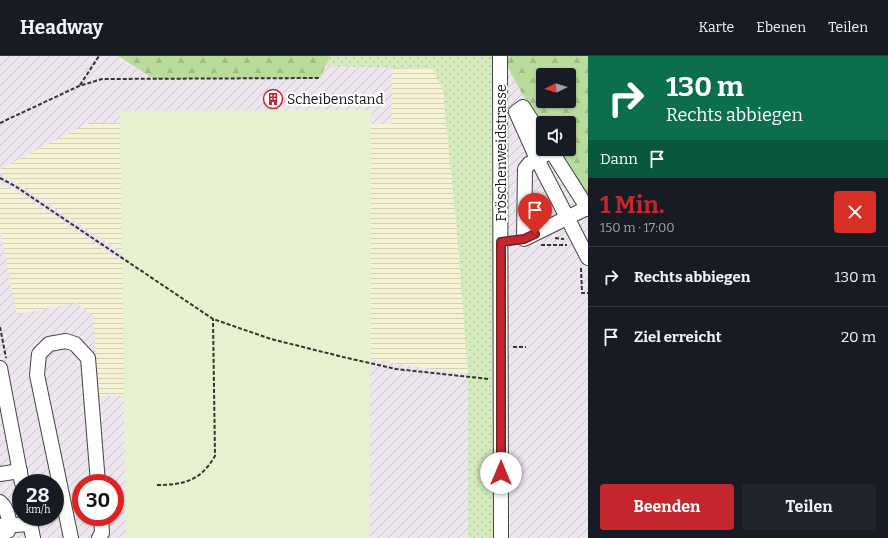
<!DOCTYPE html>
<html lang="de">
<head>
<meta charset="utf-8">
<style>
  :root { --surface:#171b24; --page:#20242c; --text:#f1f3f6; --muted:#9ea1a6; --line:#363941; --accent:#c4262e }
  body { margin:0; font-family:Bitter,serif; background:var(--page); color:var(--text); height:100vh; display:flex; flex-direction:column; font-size:15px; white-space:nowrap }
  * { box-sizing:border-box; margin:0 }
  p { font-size:13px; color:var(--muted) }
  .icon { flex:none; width:22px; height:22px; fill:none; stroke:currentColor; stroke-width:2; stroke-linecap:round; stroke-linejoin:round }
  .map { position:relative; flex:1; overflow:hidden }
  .drawer { display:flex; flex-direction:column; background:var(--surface); width:300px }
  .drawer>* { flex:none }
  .top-card { background:#0b6e4f; color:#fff; overflow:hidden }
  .needle { width:26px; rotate:265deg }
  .fabs { position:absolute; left:536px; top:12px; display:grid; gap:8px }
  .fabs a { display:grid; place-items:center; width:40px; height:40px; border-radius:4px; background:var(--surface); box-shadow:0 1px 3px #0004; font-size:20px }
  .speed { position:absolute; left:12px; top:418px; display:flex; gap:8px; font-size:20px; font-weight:700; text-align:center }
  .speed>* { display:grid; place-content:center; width:52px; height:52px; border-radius:50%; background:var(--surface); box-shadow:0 1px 3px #0004; line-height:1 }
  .speed small { font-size:10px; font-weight:400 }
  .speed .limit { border:6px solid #d22; background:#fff; color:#111 }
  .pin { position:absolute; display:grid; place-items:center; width:34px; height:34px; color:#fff; margin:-41px -17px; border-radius:50% 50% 50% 0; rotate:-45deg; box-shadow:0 0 4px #0007 }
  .pin .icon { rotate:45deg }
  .me { position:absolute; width:44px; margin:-22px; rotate:0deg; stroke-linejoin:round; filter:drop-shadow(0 0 3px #0008) }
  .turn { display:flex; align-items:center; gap:14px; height:84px; padding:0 12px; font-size:18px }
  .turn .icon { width:52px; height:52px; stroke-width:2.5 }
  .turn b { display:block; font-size:28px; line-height:34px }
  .then { display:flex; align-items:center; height:38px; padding:0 12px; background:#0003; gap:8px; font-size:15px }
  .round { display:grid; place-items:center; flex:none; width:42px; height:42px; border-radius:4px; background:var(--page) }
  .headline { display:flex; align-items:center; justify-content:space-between; height:68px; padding:0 12px }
  h1 { font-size:24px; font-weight:700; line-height:30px; color:var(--accent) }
  .action { display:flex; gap:8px; margin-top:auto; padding:8px 12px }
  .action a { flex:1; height:46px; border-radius:4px; background:var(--accent); color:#fff; font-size:16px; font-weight:700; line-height:46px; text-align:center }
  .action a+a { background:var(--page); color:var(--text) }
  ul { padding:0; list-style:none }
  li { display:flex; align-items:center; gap:12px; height:60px; padding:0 12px; border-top:1px solid var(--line) }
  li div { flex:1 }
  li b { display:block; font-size:15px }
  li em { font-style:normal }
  header { display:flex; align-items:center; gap:24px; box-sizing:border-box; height:56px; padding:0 20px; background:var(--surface); border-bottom:1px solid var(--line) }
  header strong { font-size:19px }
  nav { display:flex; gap:22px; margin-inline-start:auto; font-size:14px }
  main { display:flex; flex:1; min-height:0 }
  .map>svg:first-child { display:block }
  .industrial { fill:url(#industrial-furrows); fill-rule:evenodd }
  .farmland { fill:url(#farmland-rules) }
  .grass { fill:url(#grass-dots) }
  .forest { fill:url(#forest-firs); fill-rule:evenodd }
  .pitch { fill:#e6f2cf }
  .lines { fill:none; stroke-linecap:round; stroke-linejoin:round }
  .minor-casing { stroke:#444; stroke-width:16 }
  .path { stroke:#333; stroke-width:2; stroke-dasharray:4 2; stroke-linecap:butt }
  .minor { stroke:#fff; stroke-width:14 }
  .route-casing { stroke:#7f191e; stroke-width:10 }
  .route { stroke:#c4262e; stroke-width:7 }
  .labels { text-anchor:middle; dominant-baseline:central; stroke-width:4; stroke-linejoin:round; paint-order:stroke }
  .poi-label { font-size:14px; fill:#111; stroke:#fff; text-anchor:start }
  .street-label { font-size:14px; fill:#111; stroke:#fff }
</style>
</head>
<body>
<header>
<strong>Headway</strong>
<nav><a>Karte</a><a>Ebenen</a><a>Teilen</a></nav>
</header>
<main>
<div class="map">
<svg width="588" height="482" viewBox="0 0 588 482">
  <defs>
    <pattern id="industrial-furrows" width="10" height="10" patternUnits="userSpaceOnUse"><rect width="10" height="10" fill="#eee6ef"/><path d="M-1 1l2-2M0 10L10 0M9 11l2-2" fill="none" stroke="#cbc4cc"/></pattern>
    <pattern id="farmland-rules" width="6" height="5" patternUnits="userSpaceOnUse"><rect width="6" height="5" fill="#f6f3d4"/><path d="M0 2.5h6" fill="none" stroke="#d2cfb5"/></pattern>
    <pattern id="grass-dots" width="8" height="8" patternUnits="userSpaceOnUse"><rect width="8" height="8" fill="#d5ebbd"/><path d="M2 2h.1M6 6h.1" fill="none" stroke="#b6c8a1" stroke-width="1.8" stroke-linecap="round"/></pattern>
    <pattern id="forest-firs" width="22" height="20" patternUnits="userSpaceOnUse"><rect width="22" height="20" fill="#b9dc9c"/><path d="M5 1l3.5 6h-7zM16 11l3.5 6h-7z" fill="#9ebc85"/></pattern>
  </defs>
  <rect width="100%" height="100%" fill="#fffdf5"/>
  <path class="industrial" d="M0,0H118L154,23L319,22L330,0H506L543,76V93L588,146V482H0ZM21,427H55V461H21ZM81,427H115V461H81Z"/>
  <g class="farmland">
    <path d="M393,12L433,13L443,34L457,174L468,318L398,308L325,294L211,255L0,116V113L89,67L391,68Z"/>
    <path d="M0,128L15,134L203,260L169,339L99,340L93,259L76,247L17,258L0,174Z"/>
  </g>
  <path class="grass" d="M330,0H500L501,482H468V318L457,174L443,34L433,13L325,10Z"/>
  <g class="forest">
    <path d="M118,0H330L320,22L154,23Z"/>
    <path d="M506,0H588V146L554,93H569V67H543V76L506,8ZM543,19H569V45H543Z"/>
  </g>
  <path class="pitch" d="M371,54L370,482H126L120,55Z"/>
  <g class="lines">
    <defs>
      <g id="minor">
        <path d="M500,0L501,482"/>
        <path d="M543,82L523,51L516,56L537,103L588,202"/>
        <path d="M550,93L588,153"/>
        <path d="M551,95L529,108L525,113L524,183L587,152"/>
        <path d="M0,312L22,427"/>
        <path d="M0,418L20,415"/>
        <path d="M0,446C7,452 11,465 8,475L0,478"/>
        <path d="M29,461L33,482"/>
        <path d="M0,470L30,468"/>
        <path d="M71,482L37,319L39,298L49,288L66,285L75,288L88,302L98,427"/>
        <path d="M99,482L102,477L101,461"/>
      </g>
    </defs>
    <use href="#minor" class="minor-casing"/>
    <g class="path">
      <path d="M80,29L99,0"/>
      <path d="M0,67L79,30L102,23L320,22"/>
      <path d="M0,122L15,130L213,263L271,283L343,301L396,313L489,323"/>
      <circle cx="540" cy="148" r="8"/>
      <path d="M555,182L564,183"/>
      <path d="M541,189H567"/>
      <path d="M581,212L582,237H588"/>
      <path d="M0,271L6,302"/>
      <path d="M513,291H526"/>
      <path d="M157,429C185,429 201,424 215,400L213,263"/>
      <path d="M16,438L18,448"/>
    </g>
    <use href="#minor" class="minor"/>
  </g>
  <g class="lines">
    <defs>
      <path id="route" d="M501,417V186L524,183L535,178"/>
    </defs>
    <use href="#route" class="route-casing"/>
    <use href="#route" class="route"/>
  </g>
  <defs>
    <symbol id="building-ring" viewBox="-11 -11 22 22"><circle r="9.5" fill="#fff" stroke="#c4262e" stroke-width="1.5"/><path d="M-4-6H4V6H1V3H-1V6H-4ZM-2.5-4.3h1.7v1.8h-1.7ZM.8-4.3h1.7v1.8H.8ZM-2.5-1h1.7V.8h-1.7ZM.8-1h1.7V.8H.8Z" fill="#c4262e"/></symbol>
  </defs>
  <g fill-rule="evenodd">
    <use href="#building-ring" x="262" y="32" width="22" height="22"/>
  </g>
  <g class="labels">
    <g class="poi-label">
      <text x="287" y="43">Scheibenstand</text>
    </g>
    <g class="street-label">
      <text transform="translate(501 97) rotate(-90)">Fröschenweidstrasse</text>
    </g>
  </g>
</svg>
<div class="fabs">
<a><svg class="needle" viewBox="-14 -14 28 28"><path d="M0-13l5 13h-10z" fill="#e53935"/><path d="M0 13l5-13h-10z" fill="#9ea1a6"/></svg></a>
<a><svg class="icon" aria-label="sound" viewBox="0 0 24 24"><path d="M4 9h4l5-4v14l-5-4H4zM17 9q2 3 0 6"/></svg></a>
</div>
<div class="speed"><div>28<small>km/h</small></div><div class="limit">30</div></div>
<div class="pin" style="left:535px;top:178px;background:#d93025"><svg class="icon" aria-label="arrive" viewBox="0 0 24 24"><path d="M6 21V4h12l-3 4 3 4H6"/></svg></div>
<svg class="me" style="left:501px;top:417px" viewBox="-20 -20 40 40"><circle r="19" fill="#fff"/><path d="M0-13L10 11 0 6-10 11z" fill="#c4262e"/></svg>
</div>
<section class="drawer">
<div class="top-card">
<div class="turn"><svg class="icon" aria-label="right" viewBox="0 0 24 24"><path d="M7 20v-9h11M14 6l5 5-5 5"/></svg><div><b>130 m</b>Rechts abbiegen</div></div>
<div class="then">Dann<svg class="icon" aria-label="arrive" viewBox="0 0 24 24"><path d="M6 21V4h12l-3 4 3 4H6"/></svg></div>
</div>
<div class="headline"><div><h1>1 Min.</h1><p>150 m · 17:00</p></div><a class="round" style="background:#d93025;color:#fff"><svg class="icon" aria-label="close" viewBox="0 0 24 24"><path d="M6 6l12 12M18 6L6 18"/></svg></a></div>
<ul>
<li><svg class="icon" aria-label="right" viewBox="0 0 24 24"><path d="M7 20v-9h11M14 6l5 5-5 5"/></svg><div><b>Rechts abbiegen</b></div><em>130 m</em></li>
<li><svg class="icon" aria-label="arrive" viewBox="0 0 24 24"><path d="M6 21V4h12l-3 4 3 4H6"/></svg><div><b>Ziel erreicht</b></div><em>20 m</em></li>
</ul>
<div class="action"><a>Beenden</a><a>Teilen</a></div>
</section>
</main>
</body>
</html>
